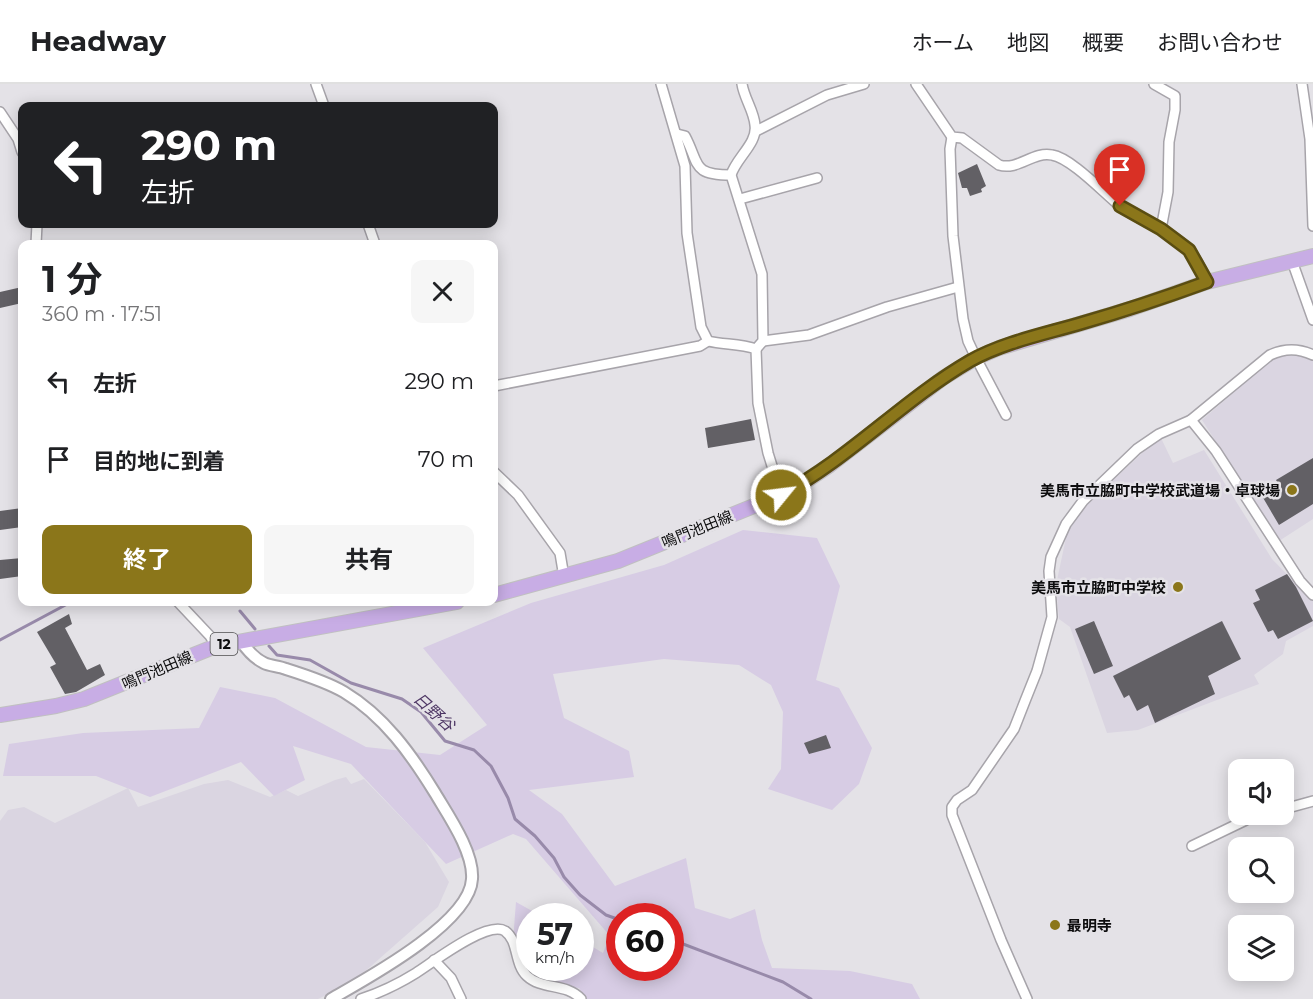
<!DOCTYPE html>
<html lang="ja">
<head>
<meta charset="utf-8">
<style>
  :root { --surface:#fff; --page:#f6f6f6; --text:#202124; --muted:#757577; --line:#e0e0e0; --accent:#8b761a }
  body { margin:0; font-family:Montserrat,"Noto Sans JP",sans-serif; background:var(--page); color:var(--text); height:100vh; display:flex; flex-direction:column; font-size:22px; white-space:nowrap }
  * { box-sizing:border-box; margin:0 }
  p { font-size:20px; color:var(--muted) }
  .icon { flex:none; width:33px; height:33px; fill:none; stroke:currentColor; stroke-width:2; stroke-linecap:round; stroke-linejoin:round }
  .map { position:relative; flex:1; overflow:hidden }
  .side { position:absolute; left:18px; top:156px; width:480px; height:366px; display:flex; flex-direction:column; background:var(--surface); border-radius:12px; box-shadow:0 3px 15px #0003 }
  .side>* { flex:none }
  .guide { position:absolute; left:18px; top:18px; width:480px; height:126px; border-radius:12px; box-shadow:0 3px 15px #0003; background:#202124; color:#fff; overflow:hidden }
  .controls { position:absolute; left:1228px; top:675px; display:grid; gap:12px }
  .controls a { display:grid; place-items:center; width:66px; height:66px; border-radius:12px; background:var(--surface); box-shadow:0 3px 15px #0003; font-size:30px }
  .speed { position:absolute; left:516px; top:819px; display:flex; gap:12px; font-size:30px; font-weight:700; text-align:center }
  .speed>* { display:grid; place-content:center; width:78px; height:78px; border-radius:50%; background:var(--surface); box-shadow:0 3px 15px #0003; line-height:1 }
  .speed small { font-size:15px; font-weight:400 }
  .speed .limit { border:9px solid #d22; background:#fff; color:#111 }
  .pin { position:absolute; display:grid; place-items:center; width:51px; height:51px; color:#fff; margin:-62px -26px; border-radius:50% 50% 50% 0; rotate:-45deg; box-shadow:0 0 6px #0007 }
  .pin .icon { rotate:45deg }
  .me { position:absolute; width:66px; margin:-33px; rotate:61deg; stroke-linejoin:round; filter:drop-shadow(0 0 4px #0008) }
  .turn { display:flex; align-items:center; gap:21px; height:126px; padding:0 24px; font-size:27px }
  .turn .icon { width:78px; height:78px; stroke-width:2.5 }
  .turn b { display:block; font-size:42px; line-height:51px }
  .round { display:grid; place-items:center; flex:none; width:63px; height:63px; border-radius:12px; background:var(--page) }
  .summary { display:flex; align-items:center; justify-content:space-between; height:102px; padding:0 24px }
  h1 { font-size:36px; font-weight:700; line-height:45px }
  .primary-button { display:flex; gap:12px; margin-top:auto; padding:12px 24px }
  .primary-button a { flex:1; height:69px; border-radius:12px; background:var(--accent); color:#fff; font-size:24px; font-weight:700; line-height:69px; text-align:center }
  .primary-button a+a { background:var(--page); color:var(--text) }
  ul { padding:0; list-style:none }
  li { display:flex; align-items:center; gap:18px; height:78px; padding:0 24px }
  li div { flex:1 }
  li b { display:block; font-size:22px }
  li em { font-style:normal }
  header { display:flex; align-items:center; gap:36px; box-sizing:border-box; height:84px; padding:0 30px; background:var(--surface); border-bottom:2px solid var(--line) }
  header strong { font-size:28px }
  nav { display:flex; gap:33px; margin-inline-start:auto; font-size:21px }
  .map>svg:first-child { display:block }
  .built { fill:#dad5e1 }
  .green { fill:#d7cce4; fill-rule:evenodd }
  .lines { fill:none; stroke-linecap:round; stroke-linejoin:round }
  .stream { stroke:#988aaa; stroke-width:3 }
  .building { fill:#626065 }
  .minor-casing { stroke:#a7a4aa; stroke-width:12 }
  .tertiary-casing { stroke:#a7a4aa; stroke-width:14 }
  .primary-casing { stroke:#c0c0c0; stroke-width:16 }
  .minor { stroke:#fff; stroke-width:9 }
  .tertiary { stroke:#fff; stroke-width:10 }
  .primary { stroke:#c8ade5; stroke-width:14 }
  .route-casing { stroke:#5a4d11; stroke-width:15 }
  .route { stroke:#8b761a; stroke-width:10 }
  .poi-dot { fill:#8b761a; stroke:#e4e2e7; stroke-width:2 }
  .labels { text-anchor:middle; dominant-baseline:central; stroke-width:5; stroke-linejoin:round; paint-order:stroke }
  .shield { fill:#e4e2e7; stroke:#4e4d4f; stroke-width:1.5 }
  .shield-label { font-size:14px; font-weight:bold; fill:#0d0d0e }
  .poi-label { font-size:15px; font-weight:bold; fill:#0d0d0e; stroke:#e4e2e7; text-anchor:end }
  .street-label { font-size:15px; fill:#0d0d0e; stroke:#e4e2e7 }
  .water-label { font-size:16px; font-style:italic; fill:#4d3664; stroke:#e4e2e7 }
</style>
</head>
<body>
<header>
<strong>Headway</strong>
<nav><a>ホーム</a><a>地図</a><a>概要</a><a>お問い合わせ</a></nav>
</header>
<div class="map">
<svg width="1313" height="915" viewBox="0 0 1313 915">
  <rect width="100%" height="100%" fill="#e4e2e7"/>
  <g class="built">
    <path d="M1287,271L1305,272L1313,276V435L1279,457L1202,336L1270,277L1277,272Z"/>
    <path d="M1161,354L1173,379L1204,366L1272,475L1313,517V542L1286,557L1283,570L1254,591L1259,600L1138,646L1107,649L1070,543L1059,535L1056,501L1067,449L1083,425L1142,369Z"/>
    <path d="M346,693L351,700L364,695L425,758L449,798L438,823L353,898L318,915H0V737L8,726L24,723L55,739L128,704L138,723L204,700L228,696L270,713L286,706L298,712L335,696Z"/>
  </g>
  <path class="green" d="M743,446L817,454L840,502L816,596L839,604L872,664L859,700L832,726L768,705L781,685L783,628L771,601L739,581L664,575L553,590L564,634L629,667L634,693L529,706L562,730L615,802L686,774L695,824L730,835L755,825L762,856L772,884L850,887L912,900L920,915H586L579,904L538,900L513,857L516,818L541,832H530V884H580L581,856L603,869L610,852L526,755L513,750L446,780L351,680L293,662L305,696L274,712L241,678L150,713L96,692H3L9,660L83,649L199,644L220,603L275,614L366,663L440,671L487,641L423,564L531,519L664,481ZM620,832H670V884H620Z"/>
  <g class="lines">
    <g class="stream">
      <path d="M240,527L255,545"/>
      <path d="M0,556L71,518"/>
      <path d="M269,562L277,571L310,576L351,599L402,615L421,628L445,657L474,666L491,682L508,714L515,735L535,752L554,774L564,793L580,811L606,831L620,836"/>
      <path d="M670,855L783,898L811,915"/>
    </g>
  </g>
  <g class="building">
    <path d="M977,80L986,102L981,105L982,108L970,112L967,104H962L958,89Z"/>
    <path d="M22,203V219L0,224V208Z"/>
    <path d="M751,335L755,356L708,364L705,344Z"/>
    <path d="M1313,374V420L1279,441L1262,412L1279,401L1276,396Z"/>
    <path d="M22,424V443L0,446V427Z"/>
    <path d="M22,474V492L0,495V476Z"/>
    <path d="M1287,490L1296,503L1313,537L1278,555L1273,546L1268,548L1253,519L1260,516L1255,506Z"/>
    <path d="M69,530L72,540L65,544L87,586L100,580L105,591L76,608L65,610L50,583L56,580L37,548Z"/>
    <path d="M1094,537L1113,582L1094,590L1075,545Z"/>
    <path d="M1222,537L1241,575L1208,592L1215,610L1155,639L1148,621L1137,627L1129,611L1124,614L1113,592Z"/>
    <path d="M826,651L831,664L809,670L804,659Z"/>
  </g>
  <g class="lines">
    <defs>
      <g id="minor">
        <path d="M316,0L324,22"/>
        <path d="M661,0L685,82L687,149L701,243L708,257C724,261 740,259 756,265L758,319L768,369L781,411"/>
        <path d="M742,0C744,14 754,27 755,41C758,59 736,74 731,91L762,190L763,257L756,265"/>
        <path d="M916,0L952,53L962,54L999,81C1018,87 1033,67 1052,71C1071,74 1103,108 1119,121C1140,138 1170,145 1189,166C1197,175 1203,188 1207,198"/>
        <path d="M1154,0L1175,12V26L1169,58L1168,108L1161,145"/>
        <path d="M1302,0L1310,55L1313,142"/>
        <path d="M0,28L18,55L22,68"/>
        <path d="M756,47L827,11L864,0"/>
        <path d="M677,50L685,52C700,80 691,91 731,91"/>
        <path d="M952,53L950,65L953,152L963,235L968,257L976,274L1006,331"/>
        <path d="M740,115L817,94"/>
        <path d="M368,140L375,160"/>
        <path d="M36,160L37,140"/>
        <path d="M1292,177L1313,236"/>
        <path d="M763,257L809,251L887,223L958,203"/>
        <path d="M1313,271C1298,264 1285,264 1270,271L1191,336L1216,367L1300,497L1313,511"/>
        <path d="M494,302L700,262L708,257"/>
        <path d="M494,388L518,411L560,469L564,493"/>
        <path d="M178,518L210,552L216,562"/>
        <path d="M1284,725L1313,717"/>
        <path d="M1192,762L1246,736L1262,730"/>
        <path d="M434,876L451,894L461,915"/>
        <path d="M361,915C379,909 400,899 416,889C432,879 487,836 505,847C519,857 514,880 527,892C542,906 567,899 581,915"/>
        <path d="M1027,915L1001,856L952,731V723L957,716L972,706L1014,645L1025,617L1037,587L1052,533L1049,487L1051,473L1066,440L1083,417L1137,365L1159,350L1191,336"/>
      </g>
      <path id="tertiary" d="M241,557C247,566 254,574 264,579C270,582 279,582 286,585C305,591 327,598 344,608C384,632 411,670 435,709C448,731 474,768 472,795C470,839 366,895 331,915"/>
      <g id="primary">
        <path d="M494,511L618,477L781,411L803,399L830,381L943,294L976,274L999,264L1130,225L1207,198L1313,172"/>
        <path d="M0,631L56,622L84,615L216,562L457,518"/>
      </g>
    </defs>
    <use href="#minor" class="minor-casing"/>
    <use href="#tertiary" class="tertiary-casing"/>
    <use href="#primary" class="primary-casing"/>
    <use href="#minor" class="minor"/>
    <use href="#tertiary" class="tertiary"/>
    <use href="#primary" class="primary"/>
  </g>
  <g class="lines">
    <defs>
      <path id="route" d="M781,411C850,374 903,316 970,277C1004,258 1045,250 1082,239C1124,227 1166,213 1207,198L1189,166L1161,145L1120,122"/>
    </defs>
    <use href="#route" class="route-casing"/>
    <use href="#route" class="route"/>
  </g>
  <g class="poi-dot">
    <circle cx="1292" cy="406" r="6"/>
    <circle cx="1178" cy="503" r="6"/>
    <circle cx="1055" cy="841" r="6"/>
  </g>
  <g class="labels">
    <rect class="shield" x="210.5" y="549" width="27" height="22" rx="4.5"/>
    <g class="shield-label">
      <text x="224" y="560">12</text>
    </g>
    <g class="poi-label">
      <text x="1280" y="406">美馬市立脇町中学校武道場・卓球場</text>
      <text x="1166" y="503">美馬市立脇町中学校</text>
      <text x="1067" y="841" text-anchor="start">最明寺</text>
    </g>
    <g class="street-label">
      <text transform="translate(697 445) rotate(-22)">鳴門池田線</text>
      <text transform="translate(157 586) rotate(-23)">鳴門池田線</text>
    </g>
    <g class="water-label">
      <text transform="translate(434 628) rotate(42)">日野谷</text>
    </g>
  </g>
</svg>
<div class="controls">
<a><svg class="icon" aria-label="sound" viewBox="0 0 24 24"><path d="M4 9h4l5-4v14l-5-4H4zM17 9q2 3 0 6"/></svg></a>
<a><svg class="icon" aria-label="search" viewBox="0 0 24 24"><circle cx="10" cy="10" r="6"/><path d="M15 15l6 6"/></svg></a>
<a><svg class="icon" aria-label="layers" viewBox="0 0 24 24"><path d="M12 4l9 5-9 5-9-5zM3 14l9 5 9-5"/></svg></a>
</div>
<div class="speed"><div>57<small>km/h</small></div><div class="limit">60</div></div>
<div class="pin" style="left:1120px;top:122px;background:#d93025"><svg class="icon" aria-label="arrive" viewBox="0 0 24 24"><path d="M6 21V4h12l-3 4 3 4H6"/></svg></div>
<svg class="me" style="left:781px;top:411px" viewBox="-20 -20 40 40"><circle r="17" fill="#8b761a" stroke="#fff" stroke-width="3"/><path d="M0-11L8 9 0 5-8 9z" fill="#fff"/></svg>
<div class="guide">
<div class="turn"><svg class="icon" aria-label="left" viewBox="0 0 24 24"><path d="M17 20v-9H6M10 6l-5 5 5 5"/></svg><div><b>290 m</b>左折</div></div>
</div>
<section class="side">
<div class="summary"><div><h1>1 分</h1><p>360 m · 17:51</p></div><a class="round"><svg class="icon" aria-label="close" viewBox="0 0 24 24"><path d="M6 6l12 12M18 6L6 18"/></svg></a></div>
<ul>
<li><svg class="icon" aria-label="left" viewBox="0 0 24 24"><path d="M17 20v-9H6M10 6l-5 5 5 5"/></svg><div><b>左折</b></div><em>290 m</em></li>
<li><svg class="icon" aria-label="arrive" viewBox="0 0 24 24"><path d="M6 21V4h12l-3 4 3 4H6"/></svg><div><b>目的地に到着</b></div><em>70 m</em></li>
</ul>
<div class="primary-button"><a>終了</a><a>共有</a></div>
</section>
</div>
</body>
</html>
